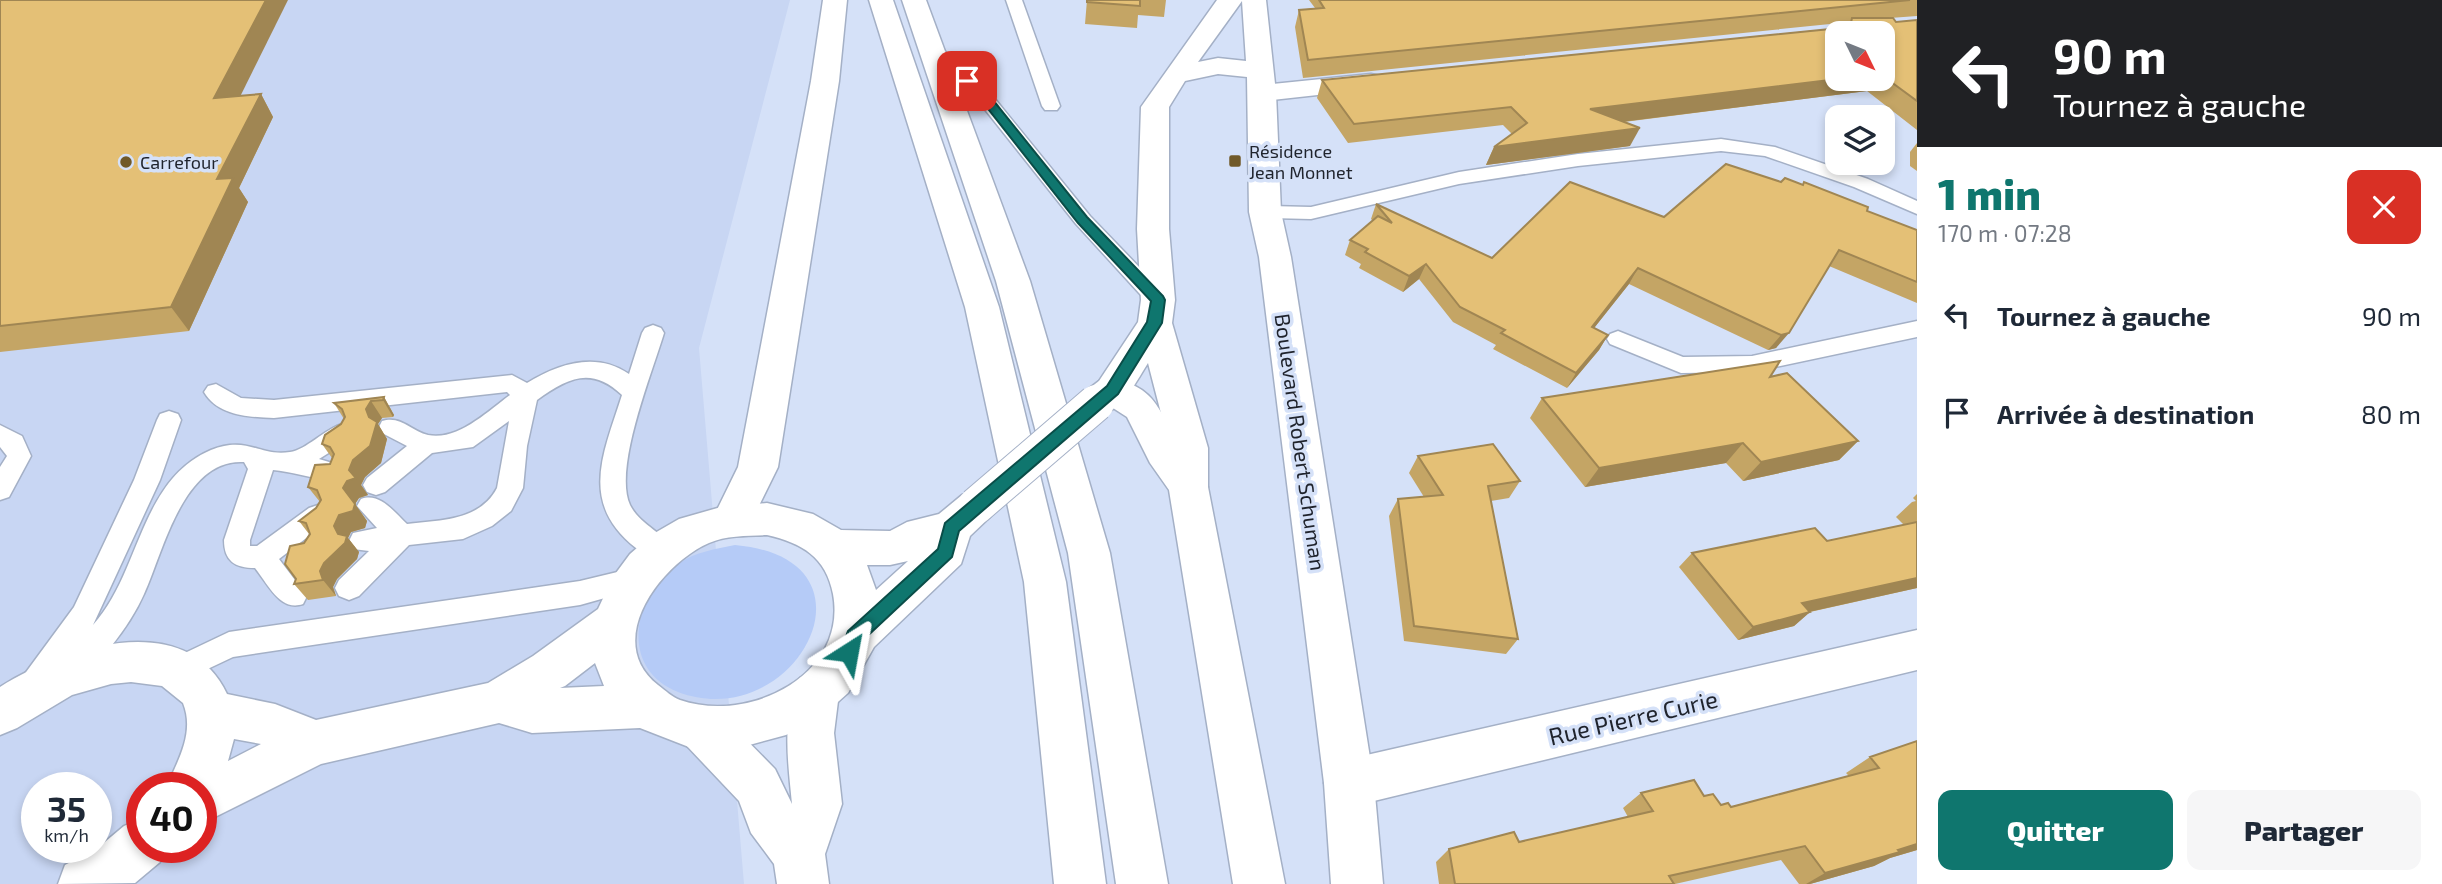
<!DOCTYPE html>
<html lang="fr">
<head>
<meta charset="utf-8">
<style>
  :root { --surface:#fff; --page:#f6f6f7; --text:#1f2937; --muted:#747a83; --accent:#0f766e }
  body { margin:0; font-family:"Exo 2",sans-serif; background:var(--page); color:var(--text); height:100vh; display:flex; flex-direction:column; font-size:26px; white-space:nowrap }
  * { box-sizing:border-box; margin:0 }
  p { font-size:23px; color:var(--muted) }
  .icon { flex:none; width:38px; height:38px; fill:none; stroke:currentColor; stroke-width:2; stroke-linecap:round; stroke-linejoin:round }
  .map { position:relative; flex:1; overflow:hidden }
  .side { display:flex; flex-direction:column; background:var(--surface); width:525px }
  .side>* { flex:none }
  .banner { background:#202124; color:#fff; overflow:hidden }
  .needle { width:46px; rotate:133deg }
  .tools { position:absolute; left:1825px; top:21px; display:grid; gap:14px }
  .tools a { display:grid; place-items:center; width:70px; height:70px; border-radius:14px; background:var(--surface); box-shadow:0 4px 10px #0003; font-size:35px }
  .speed { position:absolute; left:21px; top:772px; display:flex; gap:14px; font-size:35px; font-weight:700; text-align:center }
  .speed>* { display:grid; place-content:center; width:91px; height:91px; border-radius:50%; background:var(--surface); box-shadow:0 4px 10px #0003; line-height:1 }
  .speed small { font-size:18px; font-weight:400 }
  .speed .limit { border:10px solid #d22; background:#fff; color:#111 }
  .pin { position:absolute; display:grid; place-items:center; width:60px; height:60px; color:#fff; margin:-30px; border-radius:14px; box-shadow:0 4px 10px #0006 }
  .me { position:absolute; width:77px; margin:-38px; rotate:34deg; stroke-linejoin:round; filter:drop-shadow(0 0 5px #0008) }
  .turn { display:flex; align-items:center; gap:24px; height:147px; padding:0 21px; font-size:32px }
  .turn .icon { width:91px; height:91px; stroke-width:2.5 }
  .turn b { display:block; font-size:49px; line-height:60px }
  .round { display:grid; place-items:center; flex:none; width:74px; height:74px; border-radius:14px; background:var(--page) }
  .overview { display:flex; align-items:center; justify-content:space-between; height:119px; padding:0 21px }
  h1 { font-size:42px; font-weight:800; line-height:52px; color:var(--accent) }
  .action { display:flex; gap:14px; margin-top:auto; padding:14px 21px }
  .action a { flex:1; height:80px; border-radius:14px; background:var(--accent); color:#fff; font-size:28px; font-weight:800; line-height:80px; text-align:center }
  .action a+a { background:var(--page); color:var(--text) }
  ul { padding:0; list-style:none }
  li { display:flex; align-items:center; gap:21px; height:98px; padding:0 21px }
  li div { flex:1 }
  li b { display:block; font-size:26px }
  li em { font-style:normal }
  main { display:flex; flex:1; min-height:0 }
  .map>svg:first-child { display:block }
  .built { fill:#c8d6f3; fill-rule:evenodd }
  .green { fill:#b5cbf7 }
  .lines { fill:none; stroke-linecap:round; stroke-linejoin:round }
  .service-casing { stroke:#a4b0c6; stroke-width:3 }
  .minor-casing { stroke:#a4b0c6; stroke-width:3 }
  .tertiary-casing { stroke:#a4b0c6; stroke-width:3 }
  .primary-casing { stroke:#a4b0c6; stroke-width:3 }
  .trunk-casing { stroke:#a4b0c6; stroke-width:3 }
  .service { fill:#fff; fill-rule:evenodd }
  .minor { fill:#fff; fill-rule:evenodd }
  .tertiary { fill:#fff; fill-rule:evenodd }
  .primary { fill:#fff; fill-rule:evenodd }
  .trunk { fill:#fff; fill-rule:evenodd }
  .tertiary-bridge-casing { stroke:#a4b0c6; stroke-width:38; stroke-linecap:butt }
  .tertiary-bridge { stroke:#fff; stroke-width:36 }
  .wall { fill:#c4a565; fill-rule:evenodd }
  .shaded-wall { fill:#a08653 }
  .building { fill:#e4c076; stroke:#a08653; stroke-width:2 }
  .route { fill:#0f766e; stroke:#0a4d48; stroke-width:2 }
  .poi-dot { fill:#705929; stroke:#d5e1f8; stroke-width:2.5 }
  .labels { text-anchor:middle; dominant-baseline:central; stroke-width:7; stroke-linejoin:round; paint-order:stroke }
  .far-poi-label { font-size:18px; fill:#1f232c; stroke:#d5e1f8; text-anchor:start }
  .street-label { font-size:21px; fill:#1f232c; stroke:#d5e1f8 }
  .near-street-label { font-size:24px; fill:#1f232c; stroke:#d5e1f8 }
</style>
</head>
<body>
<main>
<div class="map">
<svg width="1917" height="884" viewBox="0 0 1917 884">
  <rect width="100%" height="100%" fill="#d5e1f8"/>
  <path class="built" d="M0,0H790L699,348L744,884H0ZM37,788H96V847H37ZM142,788H201V847H142Z"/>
  <path class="green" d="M735,545C891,559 794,736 678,692C617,668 634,593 679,563C696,552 715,549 735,545Z"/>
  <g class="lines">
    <defs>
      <g id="service">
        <path d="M1006,0H1022L1060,106L1057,110H1045L1042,106Z"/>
        <path d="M931,42L937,44L991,94L1090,216L1166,295L1169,300L1166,305L1158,307L1150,305L1076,224L979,102L925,50L923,47L925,44Z"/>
        <path d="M1721,139L1775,147L1868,179L1917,201V214L1854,187L1765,156L1721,151L1578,166L1459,184L1311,219L1265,218L1258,216L1255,212L1258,208L1265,206L1311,207L1459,172L1578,154Z"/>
        <path d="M1917,321V337L1752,372L1681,373L1610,344L1607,339L1610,334L1618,331L1683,357L1752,356Z"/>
        <path d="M653,325L661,328L664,333C652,373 613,469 630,505C640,525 664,532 673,551L669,559C655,564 648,557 636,548C578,503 604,452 622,395C591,366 568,378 537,400L527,446L523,488L511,511L492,526L463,539L409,545L359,596L349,600L339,596L335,588L339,580L369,551L353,549L349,541L353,533L377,528L357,506L361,499C380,492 394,512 407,524C440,520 480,521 497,488L509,421L473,447L432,453L385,492L376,495L367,492L363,485L367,478L407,446L382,433L379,427L382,421C401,415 411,431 428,435C458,441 488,411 510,395L507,392L274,418C249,417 218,416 204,392L208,386L216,384L241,398L274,400L512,375L527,383C558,364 596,351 629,374L642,333L645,328Z"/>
        <path d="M169,411L178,414L181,420L160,480L93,625C141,572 139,481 211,450C247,435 260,457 290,452C306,450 325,429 342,424L351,427L354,433L351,439L319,459L339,465L343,472L339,479C325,483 292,471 273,470L250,540V546H257L309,508L318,505L327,508L331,515L327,522L279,559L307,596L303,604C280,612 268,584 255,568C235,568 224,561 224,540L248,469L244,462C183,458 163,553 144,594C131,624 95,674 64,685L53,681L41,697L31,701L21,697L16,688L21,679L74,607L134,480L157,420L160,414Z"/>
        <path d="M0,425L22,436L31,456L9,497L0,500V467L7,456L0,447Z"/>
        <path d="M634,568L644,571L648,579L644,587L580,605L233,657L178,683L168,679L163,670L168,661L229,632L580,581Z"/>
      </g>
      <g id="minor">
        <path d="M1371,74L1381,76L1385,82L1381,88L1262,101L1252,99L1248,93L1252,87L1262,85Z"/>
        <path d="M1917,630V670L1349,807L1332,800L1324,783L1332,766L1349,759Z"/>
        <path d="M816,672L832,678L839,693L834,733L842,804L825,854L829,884H777L774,864L751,833L739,801L686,745L679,729L686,713L703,707L720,713L775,769L792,804C788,761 781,718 800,678Z"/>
      </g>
      <g id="tertiary">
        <path d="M1217,0H1266L1276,93L1281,212L1291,257L1374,783L1383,884H1331L1324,783L1259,257L1249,212L1247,77L1218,74L1185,81L1169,107V229L1175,300L1172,323L1208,448V487L1202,498L1188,503L1174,498L1168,487L1170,448L1148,363C1132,388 1117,423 1083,413L1077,403L1083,393L1099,381L1138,322L1141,300L1137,229L1141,107ZM1242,1L1246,61L1218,58L1198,62Z"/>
        <path d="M976,490L990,495L996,506L990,517L970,536L961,564L874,647L848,693L820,718L786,735L731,750L694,749L640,728L532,733L499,723L321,764L201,824V788H166C178,760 195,733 183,703L162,686L131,682L111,684L72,695L17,728L0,735V687C61,648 186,606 227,694L275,704L316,720L488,683L533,656L598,609L613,577L630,554L653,534L679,519L721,507L767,503L813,514L841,530L890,531L907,522L939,514L962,495ZM767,535C802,543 826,557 833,594C848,675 749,724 680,700C672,697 666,691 658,685C602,641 661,564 709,543C726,535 749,536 767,535ZM908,561L876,590L867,565H890ZM595,663L604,686L560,688L565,686ZM234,739L261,744L228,761Z"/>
        <path d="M142,818V847H166L160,862L135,883L58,884L65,865L99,847L124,826Z"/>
      </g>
      <path id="primary" d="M823,0H847L839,81L778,467L746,532L732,536L718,532L712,520L738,467L811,81Z"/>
      <g id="trunk">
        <path d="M869,0H893L999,307L1066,582L1106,884H1054L1024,582L965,307Z"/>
        <path d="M902,0H926L1030,281L1110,553L1168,884H1116L1068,553L996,281Z"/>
        <path d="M1112,377C1160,391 1156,409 1180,445C1189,459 1200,472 1208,487L1285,884H1233L1169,490L1150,463L1127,417L1099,399L1094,390L1099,381Z"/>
      </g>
    </defs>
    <use href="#service" class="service-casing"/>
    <use href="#minor" class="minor-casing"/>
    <use href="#tertiary" class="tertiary-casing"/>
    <use href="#primary" class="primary-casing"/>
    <use href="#trunk" class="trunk-casing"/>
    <use href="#service" class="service"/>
    <use href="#minor" class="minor"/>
    <use href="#tertiary" class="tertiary"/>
    <use href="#primary" class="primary"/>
    <use href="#trunk" class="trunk"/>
    <defs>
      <path id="tertiary-bridge" d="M976,506L1096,403"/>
    </defs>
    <use href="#tertiary-bridge" class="tertiary-bridge-casing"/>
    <use href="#tertiary-bridge" class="tertiary-bridge"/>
  </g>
  <g class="wall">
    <path d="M0,0L240,96L261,94L273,117L239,188L248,202L189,331L0,352Z"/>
    <path d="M1087,0H1166L1164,17L1138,15L1137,28L1085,24Z"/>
    <path d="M1309,0H1917V16L1890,18L1896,22L1917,20V130L1867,91L1624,122L1630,146L1486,165L1494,147L1512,134L1503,125L1348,143L1317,98L1322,80L1846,27L1850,22L1303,78L1295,27L1299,10L1315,8ZM1883,33V79H1838Z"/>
    <path d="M1917,143V171L1910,166V152Z"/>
    <path d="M1376,204L1492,258L1664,217L1867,211L1917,230V303L1829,266L1776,348L1768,350L1629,284L1594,328L1608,335L1599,350L1567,388L1493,349L1496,345L1453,322L1419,279L1403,292L1359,268L1361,264L1345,255L1350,240L1373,221L1371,219Z"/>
    <path d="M1770,377L1858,441L1839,460L1743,481L1726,463L1585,487L1530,418L1542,398Z"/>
    <path d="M384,397L394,415L393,417L382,418L378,424L387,439L381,463L365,477L361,485L368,495L359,498L355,504L367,521L365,528L351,532L348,538L359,552L357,559L337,579L333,587L336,596L308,600L294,584L304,543L309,534L299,521L316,508L320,502L308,487L330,464L332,458L322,444L341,424L344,419L334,403Z"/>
    <path d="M1418,456L1520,481L1509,498L1491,501L1518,639L1506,654L1404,641L1389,516L1398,499L1424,497L1409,473Z"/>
    <path d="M1917,494V588L1810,612L1794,626L1738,640L1679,567L1692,553L1827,541L1904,525L1896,517L1912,502L1916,501L1913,498Z"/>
    <path d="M1917,741V850L1890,858L1874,866L1810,884H1799L1781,860L1675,884H1439L1436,862L1449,849L1519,842L1628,817L1623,808L1641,793L1704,796L1721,805L1731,807L1849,776L1846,773L1870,757Z"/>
  </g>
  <g class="shaded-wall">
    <path d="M266,0H288L228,121L214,98Z"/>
    <path d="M1838,79H1877L1867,91L1581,127L1590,109Z"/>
    <path d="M261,94L273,117L239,188L248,202L189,331L171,307L217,179Z"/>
    <path d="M1640,128L1630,146L1486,165L1494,147Z"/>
    <path d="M1426,264L1419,279L1403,292L1409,276Z"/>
    <path d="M1638,268L1629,284L1583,342L1592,327Z"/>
    <path d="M1789,333L1776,348L1768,350L1781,335Z"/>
    <path d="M1608,335L1599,350L1567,388L1576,373Z"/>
    <path d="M384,397L394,415L393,417L383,400Z"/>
    <path d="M371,401L382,418L378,424L387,439L381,463L365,477L361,485L368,495L359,498L355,504L367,521L365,528L351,532L348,538L359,552L357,559L337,579L333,587L336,596L323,580L320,571L338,534L334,526L343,488L347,481L349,470L369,417L366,409Z"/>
    <path d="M1858,441L1839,460L1743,481L1761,462Z"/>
    <path d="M1743,443L1726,463L1585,487L1599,468Z"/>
    <path d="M1917,578V588L1786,617L1802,603Z"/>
    <path d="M1810,612L1794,626L1738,640L1753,627Z"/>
    <path d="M1917,844V850L1890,858L1874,866L1810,884H1806L1825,873Z"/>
  </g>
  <g class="building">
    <path d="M0,0H266L214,98L261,94L217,179L233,178L171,307L0,326Z"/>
    <path d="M1087,0H1140V6L1087,2Z"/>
    <path d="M1319,0H1910L1308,60L1299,10L1324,8Z"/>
    <path d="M1852,18H1893L1896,22L1917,20V101L1883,76V33H1838V79L1590,109L1640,128L1494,147L1527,123L1511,107L1354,124L1322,80L1850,27Z"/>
    <path d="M1726,164L1781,182L1785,178L1803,185L1804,182L1868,207L1867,211L1917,230V282L1839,250L1789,333L1781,335L1638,268L1592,327L1608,335L1576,373L1501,333L1505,330L1460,307L1426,264L1409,276L1365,252L1368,249L1350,240L1378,216L1392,223L1376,204L1492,258L1570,182L1664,217Z"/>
    <path d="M1780,361L1770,377L1787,373L1858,441L1761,462L1743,443L1599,468L1542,398Z"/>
    <path d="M384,397L383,400L371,401L366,409L369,417L377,422L370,446L353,460L349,470L356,478L347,481L343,488L355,504L353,511L339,515L334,526L338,534L347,536L345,543L324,563L320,571L323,580L294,584L296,579L285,564L290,546L304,543L310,534L306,523L299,521L316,508L321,500L317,490L308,487L315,465L330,464L334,454L330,447L322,444L325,435L341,424L345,417L342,409L334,403Z"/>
    <path d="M1493,444L1520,481L1488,486L1518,639L1414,626L1398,499L1443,495L1418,456Z"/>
    <path d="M1917,522V578L1802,603L1810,612L1753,627L1692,553L1815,528L1827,541Z"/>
    <path d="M1917,741V844L1898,850L1900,852L1825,873L1805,846L1669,876L1674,884H1455L1449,849L1514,832L1519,842L1653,811L1641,793L1694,780L1704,796L1713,794L1721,805L1728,803L1731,807L1879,768L1870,757Z"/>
  </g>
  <path class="route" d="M963,78H970L989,95L1087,217L1163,296L1165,300L1162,323L1118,394L959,531L952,557L862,641L856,658L849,660L843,658L840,652L848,631L938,549L945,523L1107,386L1147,322L1151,301L1078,223L981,100L963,83Z"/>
  <g class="poi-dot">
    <rect x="1228" y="154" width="14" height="14" rx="3.5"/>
    <circle cx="126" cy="162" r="7"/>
  </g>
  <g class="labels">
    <g class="far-poi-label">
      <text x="1249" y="151">Résidence<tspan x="1249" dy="21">Jean Monnet</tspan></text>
      <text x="140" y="162">Carrefour</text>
    </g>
    <g class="street-label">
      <text transform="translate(1301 442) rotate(82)">Boulevard Robert Schuman</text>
    </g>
    <g class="near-street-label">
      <text transform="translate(1633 717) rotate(-13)">Rue Pierre Curie</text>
    </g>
  </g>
</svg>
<div class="tools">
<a><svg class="needle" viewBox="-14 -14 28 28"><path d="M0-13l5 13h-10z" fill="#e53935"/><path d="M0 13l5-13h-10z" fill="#747a83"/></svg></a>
<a><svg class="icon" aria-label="layers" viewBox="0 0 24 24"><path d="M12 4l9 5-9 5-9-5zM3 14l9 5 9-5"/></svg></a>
</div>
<div class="speed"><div>35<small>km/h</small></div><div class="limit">40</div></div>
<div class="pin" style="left:967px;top:81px;background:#d93025"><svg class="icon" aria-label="arrive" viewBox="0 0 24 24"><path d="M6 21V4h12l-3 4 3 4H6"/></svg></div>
<svg class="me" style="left:849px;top:652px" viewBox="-20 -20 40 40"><path d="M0-17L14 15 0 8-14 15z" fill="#0f766e" stroke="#fff" stroke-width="4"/></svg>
</div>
<section class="side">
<div class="banner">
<div class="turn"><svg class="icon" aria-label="left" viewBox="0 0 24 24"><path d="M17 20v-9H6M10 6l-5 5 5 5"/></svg><div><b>90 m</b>Tournez à gauche</div></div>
</div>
<div class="overview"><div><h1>1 min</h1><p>170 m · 07:28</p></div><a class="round" style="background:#d93025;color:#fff"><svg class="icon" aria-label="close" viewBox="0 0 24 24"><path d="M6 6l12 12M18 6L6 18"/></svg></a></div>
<ul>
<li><svg class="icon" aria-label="left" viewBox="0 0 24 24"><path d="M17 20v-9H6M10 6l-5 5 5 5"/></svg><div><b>Tournez à gauche</b></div><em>90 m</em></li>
<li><svg class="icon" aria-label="arrive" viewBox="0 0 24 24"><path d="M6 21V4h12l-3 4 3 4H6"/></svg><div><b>Arrivée à destination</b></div><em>80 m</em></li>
</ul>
<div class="action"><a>Quitter</a><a>Partager</a></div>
</section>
</main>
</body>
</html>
